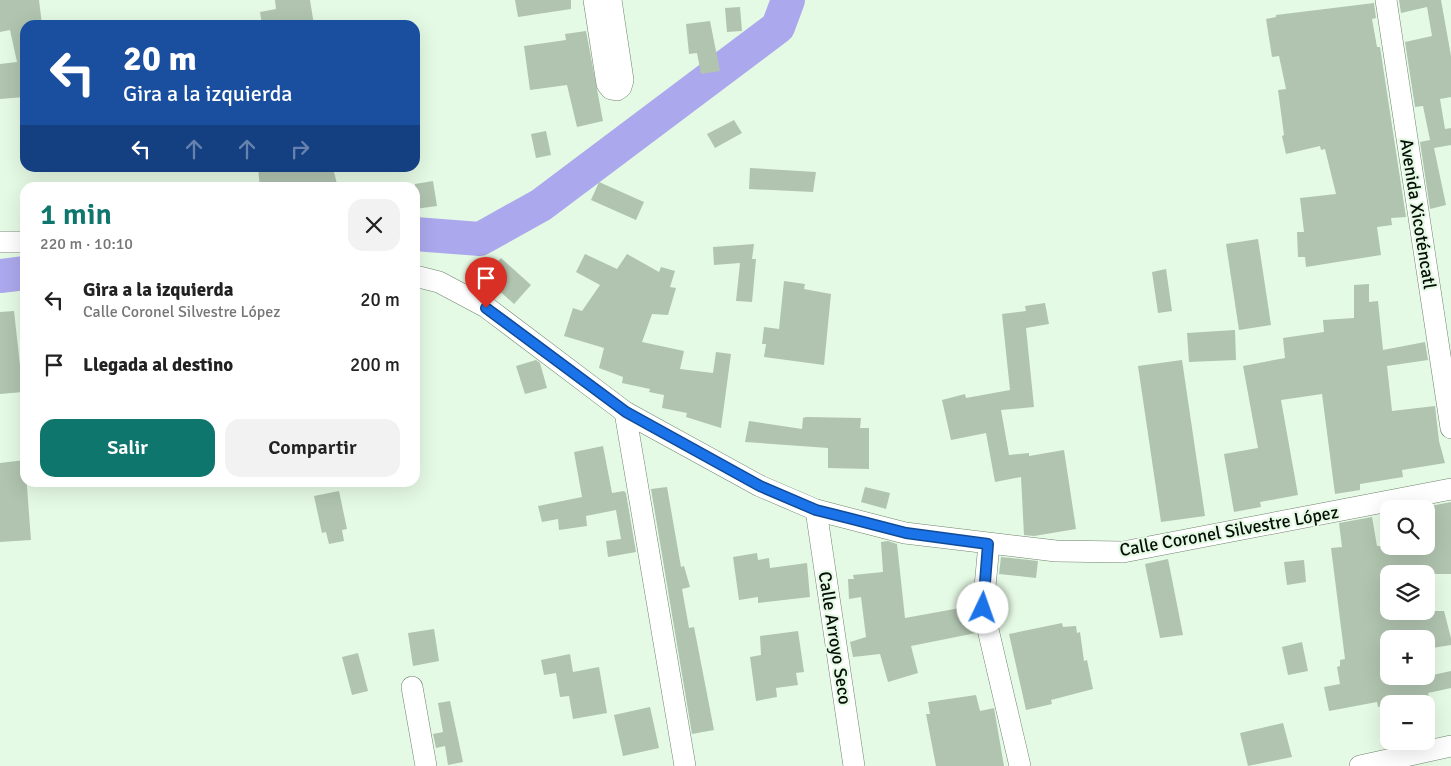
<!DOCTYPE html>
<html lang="es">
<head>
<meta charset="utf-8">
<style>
  :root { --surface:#fff; --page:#f2f2f2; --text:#222; --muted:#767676; --accent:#0f766e }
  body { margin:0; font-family:Signika,sans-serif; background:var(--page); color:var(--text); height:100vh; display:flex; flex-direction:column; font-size:19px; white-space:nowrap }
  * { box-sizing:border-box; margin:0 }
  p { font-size:16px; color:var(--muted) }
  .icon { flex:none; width:28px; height:28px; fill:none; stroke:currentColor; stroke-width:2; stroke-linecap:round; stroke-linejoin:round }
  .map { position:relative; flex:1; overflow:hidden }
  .sheet { position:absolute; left:20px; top:182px; width:400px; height:305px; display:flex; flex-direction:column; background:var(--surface); border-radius:15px; box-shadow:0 5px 20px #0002 }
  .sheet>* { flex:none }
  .top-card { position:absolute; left:20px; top:20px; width:400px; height:152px; border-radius:15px; box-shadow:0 5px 20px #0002; background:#1a4fa0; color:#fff; overflow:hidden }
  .tools { position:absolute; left:1380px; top:500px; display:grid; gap:10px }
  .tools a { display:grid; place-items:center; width:55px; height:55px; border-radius:10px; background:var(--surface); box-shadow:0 5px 20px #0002; font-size:25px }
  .pin { position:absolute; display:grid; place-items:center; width:42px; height:42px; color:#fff; margin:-51px -21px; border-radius:50% 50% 50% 0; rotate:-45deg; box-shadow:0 0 5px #0007 }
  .pin .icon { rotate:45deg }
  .me { position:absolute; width:55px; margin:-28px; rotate:3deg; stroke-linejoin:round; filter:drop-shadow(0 0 4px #0008) }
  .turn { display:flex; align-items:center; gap:18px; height:105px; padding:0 20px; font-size:22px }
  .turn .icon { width:65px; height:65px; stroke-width:2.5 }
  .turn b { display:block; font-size:35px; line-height:42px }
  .lanes { display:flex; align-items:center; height:48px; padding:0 20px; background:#0003; justify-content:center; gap:25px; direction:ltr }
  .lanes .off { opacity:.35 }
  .round { display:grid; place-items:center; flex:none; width:52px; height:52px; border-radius:15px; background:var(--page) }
  .head { display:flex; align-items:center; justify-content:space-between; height:85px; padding:0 20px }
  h1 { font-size:30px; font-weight:600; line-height:38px; color:var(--accent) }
  .action { display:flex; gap:10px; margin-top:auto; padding:10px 20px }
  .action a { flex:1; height:58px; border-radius:15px; background:var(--accent); color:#fff; font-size:20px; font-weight:600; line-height:58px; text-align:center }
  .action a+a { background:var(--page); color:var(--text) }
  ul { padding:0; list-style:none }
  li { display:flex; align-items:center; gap:15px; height:65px; padding:0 20px }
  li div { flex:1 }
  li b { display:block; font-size:19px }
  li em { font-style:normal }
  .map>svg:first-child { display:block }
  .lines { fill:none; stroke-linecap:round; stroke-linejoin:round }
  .river { stroke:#aca8ed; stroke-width:34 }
  .building { fill:#b0c4af }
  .minor-casing { stroke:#70836f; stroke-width:22 }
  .minor { stroke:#fff; stroke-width:21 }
  .route-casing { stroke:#114b97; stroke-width:12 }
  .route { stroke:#1a73e8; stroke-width:9 }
  .labels { text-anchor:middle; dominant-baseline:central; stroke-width:4.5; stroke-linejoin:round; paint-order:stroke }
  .street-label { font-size:18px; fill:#070e07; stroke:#e5fae4 }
</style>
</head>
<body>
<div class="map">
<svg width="1451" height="766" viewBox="0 0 1451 766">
  <rect width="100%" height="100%" fill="#e5fae4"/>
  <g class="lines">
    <g class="river">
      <path d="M415,234L480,239L541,205L778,27L788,0"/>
      <path d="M0,276L25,273"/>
    </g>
  </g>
  <g class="building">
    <path d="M0,0H39L42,25H25V97L0,99V64L17,62L10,30L0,32Z"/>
    <path d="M275,0H310L314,25H262L260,12L276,9Z"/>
    <path d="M515,0H571V9L518,17Z"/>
    <path d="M1399,0H1441L1451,56V97L1440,99L1445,129L1451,128V145L1434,148L1446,205L1430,209L1420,142L1430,140L1423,106L1415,107L1405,42L1432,36L1427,7L1401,13Z"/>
    <path d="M1374,3L1376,18L1372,19L1377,47H1380L1406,217L1391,218L1392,225L1377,227L1381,255L1306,267L1305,257H1298L1297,232H1304L1300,198L1336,194L1325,149L1321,150L1320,146L1286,154L1282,136L1284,135L1278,90L1286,89L1279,56L1272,57L1266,19L1276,17V15Z"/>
    <path d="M740,7L742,31L727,32L725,8Z"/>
    <path d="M710,21L720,71L701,74L697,53L689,54L686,24Z"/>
    <path d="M586,31L603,121L577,127L567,85L530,90L524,46L566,40L565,34Z"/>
    <path d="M734,120L742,133L715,148L707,134Z"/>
    <path d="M546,131L551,155L536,158L531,134Z"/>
    <path d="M258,168H333L338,188H323L322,185L304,188H260Z"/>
    <path d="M750,168L816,172L813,192L749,189Z"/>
    <path d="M433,181L437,206L415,209V184Z"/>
    <path d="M599,182L644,202L636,220L591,200Z"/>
    <path d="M1258,239L1271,325L1239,330L1226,244Z"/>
    <path d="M754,244L752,259H756L752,302L736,301L740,263L714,265L713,247Z"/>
    <path d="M585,254L617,269L627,254L659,272L661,267L675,271L670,287L676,288L668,315L652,314L642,342L684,351L680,369L713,373L716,352L731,354L721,428L686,417L687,413L662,408L664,395L649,392L650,389L622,383L623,377L599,368L604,348L564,336L573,308L582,311L600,285L576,272Z"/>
    <path d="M501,258L531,285L514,304L484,277Z"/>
    <path d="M1166,269L1172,311L1158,313L1152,272Z"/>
    <path d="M784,281L805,284L804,289L831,294L824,365L764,357L766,344H762L764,327L779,329Z"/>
    <path d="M1369,284V302L1378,301L1383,350L1425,342L1428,360L1387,366L1392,411L1435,406L1439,441L1445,463L1402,470L1403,477L1360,484V490L1335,494L1322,394L1281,400L1298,495L1260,502L1261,507L1234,512L1224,454L1258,448L1243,366L1285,358L1283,338L1324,332L1323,320L1354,318V285Z"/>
    <path d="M1045,303L1049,324L1026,328L1034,407L1001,410L1009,455L1029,453V456L1064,450L1076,529L1034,536L1024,535L1021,477L995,482L986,433L951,440L942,400L965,394L966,398L1010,390L1002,314L1026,311L1025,306Z"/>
    <path d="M14,311L23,392L0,394V312Z"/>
    <path d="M1235,330L1236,360L1189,362L1187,333Z"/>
    <path d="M536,360L540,363L547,388L525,394L516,366Z"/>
    <path d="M1182,360L1205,516L1161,522L1138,366Z"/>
    <path d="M806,417L861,418L860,428H869V469L828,468V448L745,442L749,421L802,429L803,418Z"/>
    <path d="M603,446L612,493L624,491L626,493L636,552L608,557L606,541L621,539L616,510L586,516L587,526L559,530L558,519L542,522L538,506L582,497L574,452Z"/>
    <path d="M25,460L31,540L0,542V463Z"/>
    <path d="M667,487L681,567L684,566L690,587L682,589L689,628L694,627L714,730L692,734L651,489Z"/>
    <path d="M865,487L890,493L886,509L861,502Z"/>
    <path d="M339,491L347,529L342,530L344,541L329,544L326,532L322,533L314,496Z"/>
    <path d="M1451,502V574H1389V611H1444L1451,638V645L1426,649V639H1389V676H1395L1396,683L1451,671V688L1428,693L1429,696L1378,707L1377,702L1329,711L1324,687L1340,684L1337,667L1340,666V660L1345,659L1331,548L1342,547L1339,523L1372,517L1377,546H1431L1425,507Z"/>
    <path d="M888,541L897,544L905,618L971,606L976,633L911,646L918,673L888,682L880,654L853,657L850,642L866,637L861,597L849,599L848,579H854L853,575L883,572L881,542Z"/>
    <path d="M757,553L758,560L769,558L770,568L807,563L810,597L758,603V597L739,600L733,557Z"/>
    <path d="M1001,557L1038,561L1036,578L999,574Z"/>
    <path d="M1168,559L1183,635L1160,638L1145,564Z"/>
    <path d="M1304,560L1306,582L1287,585L1284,562Z"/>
    <path d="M1062,623L1063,627L1076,626L1077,633L1080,632L1084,661L1087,660L1093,689L1051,700L1052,704L1026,710L1009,634Z"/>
    <path d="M434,629L439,661L413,666L408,633Z"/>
    <path d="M798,631L804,672L796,673L798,685L776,688L777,697L756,701L750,657L761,655L760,636Z"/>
    <path d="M1302,642L1308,671L1288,675L1282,647Z"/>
    <path d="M358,653L368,691L352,695L342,657Z"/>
    <path d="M570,654L573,672L599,667L607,713L573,719L569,696L560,697L556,673L544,675L541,660Z"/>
    <path d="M976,695L980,711L994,708L1004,766H936L926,714H930L928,702Z"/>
    <path d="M450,701L463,762L448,765L445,746L436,748L433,734L443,732L438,703Z"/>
    <path d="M650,707L659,748L623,756L614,715Z"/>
    <path d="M1283,723L1292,757L1248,766L1240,733Z"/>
  </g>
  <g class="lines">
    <defs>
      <g id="minor">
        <path d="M594,0L607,84L611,89L617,90L621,87L623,80L611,0"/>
        <path d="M1386,0L1451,428"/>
        <path d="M0,242H25"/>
        <path d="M415,276L439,282L486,307L625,412L760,486L816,510L905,533L1056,551L1123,552L1451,489"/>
        <path d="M625,412L685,766"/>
        <path d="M816,510L854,766"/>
        <path d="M989,544L983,608L1020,766"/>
        <path d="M412,687L426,766"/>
        <path d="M1360,766L1451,746"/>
      </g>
    </defs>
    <use href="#minor" class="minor-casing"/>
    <use href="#minor" class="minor"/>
  </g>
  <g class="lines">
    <defs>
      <path id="route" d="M486,308L626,412L760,486L816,510L852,519L906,533L988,544L983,608"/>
    </defs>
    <use href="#route" class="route-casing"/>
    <use href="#route" class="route"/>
  </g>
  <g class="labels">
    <g class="street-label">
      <text transform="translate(1418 214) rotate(81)">Avenida Xicoténcatl</text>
      <text transform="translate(1229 531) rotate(-10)">Calle Coronel Silvestre López</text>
      <text transform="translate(835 638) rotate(81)">Calle Arroyo Seco</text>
    </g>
  </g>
</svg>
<div class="tools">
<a><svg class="icon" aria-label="search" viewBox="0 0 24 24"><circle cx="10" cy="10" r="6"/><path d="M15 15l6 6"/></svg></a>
<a><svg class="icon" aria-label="layers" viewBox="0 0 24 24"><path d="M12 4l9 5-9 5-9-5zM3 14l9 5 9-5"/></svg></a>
<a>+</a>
<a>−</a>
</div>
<div class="pin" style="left:486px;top:308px;background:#d93025"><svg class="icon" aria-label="arrive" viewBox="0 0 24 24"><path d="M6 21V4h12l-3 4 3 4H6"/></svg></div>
<svg class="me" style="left:983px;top:608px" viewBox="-20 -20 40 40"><circle r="19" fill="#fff"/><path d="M0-13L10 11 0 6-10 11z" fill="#1a73e8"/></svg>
<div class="top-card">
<div class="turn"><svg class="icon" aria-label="left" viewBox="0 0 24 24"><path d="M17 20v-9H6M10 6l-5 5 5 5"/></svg><div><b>20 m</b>Gira a la izquierda</div></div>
<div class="lanes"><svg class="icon" aria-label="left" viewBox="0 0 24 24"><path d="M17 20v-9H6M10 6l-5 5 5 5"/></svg><svg class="icon off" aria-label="ahead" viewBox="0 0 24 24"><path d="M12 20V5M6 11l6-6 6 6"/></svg><svg class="icon off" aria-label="ahead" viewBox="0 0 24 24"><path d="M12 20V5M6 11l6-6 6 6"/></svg><svg class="icon off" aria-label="right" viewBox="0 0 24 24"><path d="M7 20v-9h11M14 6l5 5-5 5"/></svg></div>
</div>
<section class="sheet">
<div class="head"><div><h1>1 min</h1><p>220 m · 10:10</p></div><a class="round"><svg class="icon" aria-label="close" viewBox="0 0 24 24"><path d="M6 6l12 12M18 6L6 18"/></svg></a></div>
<ul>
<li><svg class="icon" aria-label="left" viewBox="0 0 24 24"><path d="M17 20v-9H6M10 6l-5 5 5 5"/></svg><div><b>Gira a la izquierda</b><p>Calle Coronel Silvestre López</p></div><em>20 m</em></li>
<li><svg class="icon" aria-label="arrive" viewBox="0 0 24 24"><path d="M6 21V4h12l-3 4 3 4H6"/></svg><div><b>Llegada al destino</b></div><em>200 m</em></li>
</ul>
<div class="action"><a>Salir</a><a>Compartir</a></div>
</section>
</div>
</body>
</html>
